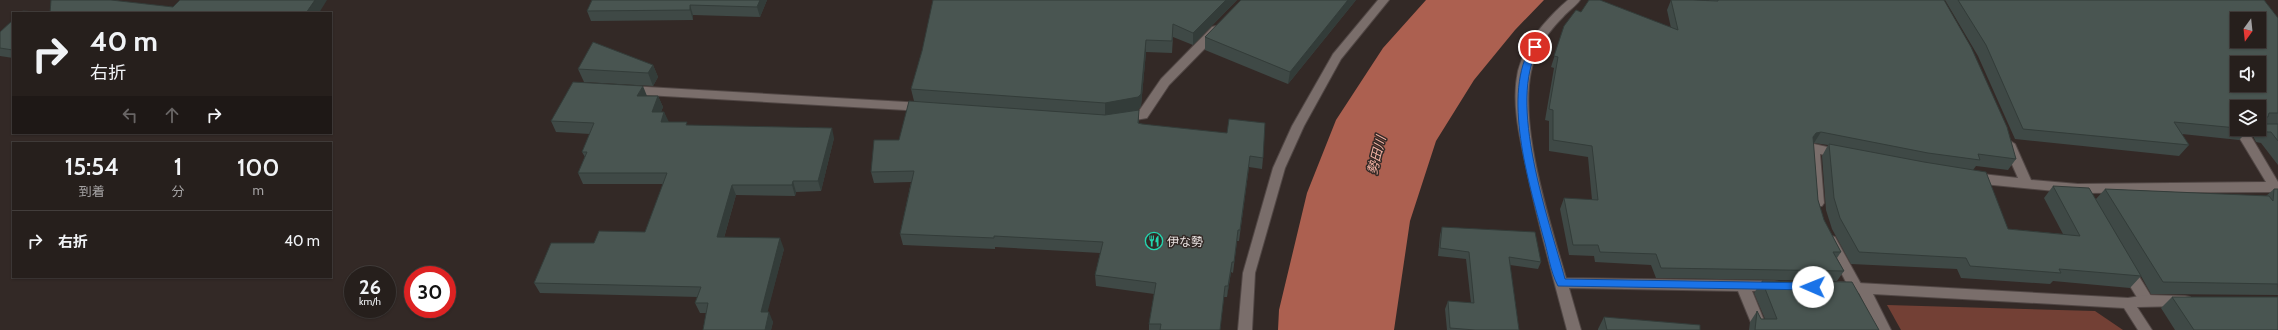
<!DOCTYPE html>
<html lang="ja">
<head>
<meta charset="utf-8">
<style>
  :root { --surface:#261f1c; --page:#322c29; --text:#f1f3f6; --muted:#a4a2a3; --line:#423d3b }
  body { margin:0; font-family:Cabin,"Noto Sans JP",sans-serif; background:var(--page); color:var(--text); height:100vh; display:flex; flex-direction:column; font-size:15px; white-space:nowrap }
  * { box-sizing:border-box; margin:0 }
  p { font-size:13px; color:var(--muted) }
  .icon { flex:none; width:22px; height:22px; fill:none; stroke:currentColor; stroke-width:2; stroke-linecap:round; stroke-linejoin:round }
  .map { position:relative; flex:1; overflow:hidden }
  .side { position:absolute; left:12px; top:142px; width:320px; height:136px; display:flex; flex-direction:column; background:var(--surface); border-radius:0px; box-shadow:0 1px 3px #0004,0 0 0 1px var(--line) }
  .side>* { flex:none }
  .guide { position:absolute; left:12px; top:12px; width:320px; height:122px; border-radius:0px; box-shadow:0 1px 3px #0004,0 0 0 1px var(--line); background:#261f1c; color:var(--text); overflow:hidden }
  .needle { width:26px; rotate:195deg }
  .buttons { position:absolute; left:2230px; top:12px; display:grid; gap:8px }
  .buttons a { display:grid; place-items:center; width:36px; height:36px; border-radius:0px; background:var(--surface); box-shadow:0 1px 3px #0004,0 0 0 1px var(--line); font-size:20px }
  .speed { position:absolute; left:344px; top:266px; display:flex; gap:8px; font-size:20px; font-weight:700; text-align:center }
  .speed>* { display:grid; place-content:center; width:52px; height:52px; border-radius:50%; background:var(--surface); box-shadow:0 1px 3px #0004,0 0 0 1px var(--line); line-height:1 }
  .speed small { font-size:10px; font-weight:400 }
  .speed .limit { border:6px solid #d22; background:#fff; color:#111 }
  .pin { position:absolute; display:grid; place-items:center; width:34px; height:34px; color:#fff; margin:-17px; border:2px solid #fff; border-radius:50%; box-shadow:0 1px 4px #0007 }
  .me { position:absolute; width:44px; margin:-22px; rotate:271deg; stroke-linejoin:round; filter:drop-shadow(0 0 3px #0008) }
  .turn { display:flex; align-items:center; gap:14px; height:84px; padding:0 12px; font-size:18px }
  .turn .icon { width:52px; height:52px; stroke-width:2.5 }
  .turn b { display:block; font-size:28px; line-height:34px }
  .lanes { display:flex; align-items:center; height:38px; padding:0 12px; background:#0003; justify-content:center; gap:20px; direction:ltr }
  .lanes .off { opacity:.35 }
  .eta { display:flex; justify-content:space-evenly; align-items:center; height:68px; text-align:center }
  .eta b { font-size:24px; font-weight:600; line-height:28px }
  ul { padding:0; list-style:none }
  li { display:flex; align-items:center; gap:12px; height:60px; padding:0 12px; border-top:1px solid var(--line) }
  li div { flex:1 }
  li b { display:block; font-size:15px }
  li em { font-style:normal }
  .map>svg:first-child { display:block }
  .green { fill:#734035 }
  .water { fill:#ac6050 }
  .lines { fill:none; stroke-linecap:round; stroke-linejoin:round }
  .service-casing { stroke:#514745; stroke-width:2 }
  .minor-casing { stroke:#514745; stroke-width:2 }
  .service { fill:#7a6e6b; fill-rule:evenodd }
  .minor { fill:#7a6e6b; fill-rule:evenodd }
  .wall { fill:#3f4946 }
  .shaded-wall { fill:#333c39 }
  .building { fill:#495551; stroke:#333c39; fill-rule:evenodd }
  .route { fill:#1a73e8; stroke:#114b97 }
  .labels { text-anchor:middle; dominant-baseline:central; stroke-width:3; stroke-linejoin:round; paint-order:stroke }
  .poi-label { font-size:12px; fill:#e9e2e0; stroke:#332926; text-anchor:start }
  .water-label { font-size:13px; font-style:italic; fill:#f4b3a4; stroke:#332926 }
</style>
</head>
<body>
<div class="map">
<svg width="2278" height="330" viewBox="0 0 2278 330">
  <rect width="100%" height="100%" fill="#332926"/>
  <path class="green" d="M1887,305L2095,311L2123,330H1901Z"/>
  <path class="water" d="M1426,0H1544L1515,30L1474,80L1436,141L1410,221L1394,330H1278L1279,310L1307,193L1336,120L1383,48Z"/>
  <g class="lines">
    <defs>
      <g id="service">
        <path d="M2259,125H2278V133H2249L2278,182V191L2275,192L2075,193L1973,183L1969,181L1967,178L1969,175L1973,173L2018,178L2003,144L2009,140L2015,144L2031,180L2078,184L2266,182L2234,129L2237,126V129H2259Z"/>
        <path d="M1814,144L1845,151L1847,154L1841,158L1820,154L1824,203L1822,206H1814L1812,203L1808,148Z"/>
        <path d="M1831,236L1835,237L1861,284L1863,288L1861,292L1856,293L1851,292L1825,241L1827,237Z"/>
        <path d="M2127,264L2132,265L2151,296L2153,300L2151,304L2146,305L2141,304L2122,273L2121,269L2122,265Z"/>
      </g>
      <g id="minor">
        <path d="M1378,0H1389L1341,59L1304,126L1285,168L1255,273L1252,330H1238L1243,273L1273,168L1292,126L1333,54Z"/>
        <path d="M1568,0H1580C1576,6 1568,11 1563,17C1553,27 1544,38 1538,51C1510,105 1550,221 1566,278L1774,281L1779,282L1781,286L1779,290L1752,291L1768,330H1754L1738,291L1569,288L1581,330H1567C1553,277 1538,224 1527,171C1520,139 1511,103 1518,71C1525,43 1547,18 1568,0Z"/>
        <path d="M1216,26L1220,27L1221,30L1220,33L1169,85L1147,118L1124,122L1120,121L1118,118L1120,115L1139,111L1161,79L1212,27Z"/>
        <path d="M629,86L923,103L929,107L923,111L629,94L623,90Z"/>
        <path d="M1840,282L2128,298L2146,295L2185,296L2190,297L2192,301L2190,305L2185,306L2137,307L2152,330H2138L2124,308L1873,294L1891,330H1877L1859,293L1835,291L1833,287L1835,283Z"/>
      </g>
    </defs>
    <use href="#service" class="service-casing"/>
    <use href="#minor" class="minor-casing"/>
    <use href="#service" class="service"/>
    <use href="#minor" class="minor"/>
  </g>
  <g class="wall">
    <path d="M767,0L760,17L693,15V20L591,21L587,11Z"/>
    <path d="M1237,0L1193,45L1173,37L1172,53L1146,52L1141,106L1138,110L1139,123L1263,158L1262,169L1249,167L1239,241H1237L1233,273L1231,272L1227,297H1224L1220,330H1149V324L1154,294L1096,286L1095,275L1100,253L995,247V249L903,245L900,234L911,182L874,183L871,172L899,140L914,101L911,89L922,51Z"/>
    <path d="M1356,0L1288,84L1205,50V37Z"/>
    <path d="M1671,0L1709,1V0H1944L2016,159L2008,170L1976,166L1973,170L2008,229L2063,234L2044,198L2053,186L2096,199L2105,189L2266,196L2274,189L2278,295L2151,294L2141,276L2130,288L2053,281L2050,284L1961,278L1957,269L1851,264L1832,229L1826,210L1822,156L1828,145L1814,143H1813L1818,200L1824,220L1841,252L1837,258L1844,271L1837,281L1656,278L1651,265L1595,262L1594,256L1569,255L1560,209L1564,198L1592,200L1588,157L1549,151V121L1545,120L1554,68L1551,67L1564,26L1581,12L1671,28L1667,10Z"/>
    <path d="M1945,0H2264L2278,18V124H2261L2259,126V107H2237V129H2249V130L2239,140L2182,134L2189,145L2179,156L2015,139L1978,56Z"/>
    <path d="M13,20V58L0,56V32Z"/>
    <path d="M653,65L658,77L653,86L584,82L578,69Z"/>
    <path d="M647,96H658L663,107L661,112H664L668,122L688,125L834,138L821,191L796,192L795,196L736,195L724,238L784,249L767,312L773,322L771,330H703L706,313H700L695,303L698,297L540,293L534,283L594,243L645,232L663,184H583L578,173L585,157L582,152L590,134L556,132L551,121Z"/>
    <path d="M2262,124H2278V165L2261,143L2256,142L2252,134L2257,129H2259V127Z"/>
    <path d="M1442,227L1541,262L1538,269L1510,265L1519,330H1447L1445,309L1448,301L1471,303L1466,259L1438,256L1440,235Z"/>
    <path d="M1762,281L1879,330H1749L1750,322L1757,311L1761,319H1765L1754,293Z"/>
    <path d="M2172,297L2278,330H2175L2161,308Z"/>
    <path d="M1604,317L1700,330H1598V329Z"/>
  </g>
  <g class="shaded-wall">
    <path d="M315,0H327L319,13H306Z"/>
    <path d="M760,0H767L760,17L757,7Z"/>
    <path d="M1226,0H1237L1193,45V33Z"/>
    <path d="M1348,0H1356L1288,84L1290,72Z"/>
    <path d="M690,5L693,15V20L690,10Z"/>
    <path d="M1146,40V52L1141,106L1138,110L1105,115V103Z"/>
    <path d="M653,65L658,77L653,86L648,73Z"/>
    <path d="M643,86L647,96H637Z"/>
    <path d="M658,96L663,107L656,122L652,112Z"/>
    <path d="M664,112L669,122H661Z"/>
    <path d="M832,128L834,138L821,191L818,181Z"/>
    <path d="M1821,132L1814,143L1810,144L1806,148L1816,133Z"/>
    <path d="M793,181L796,192L795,196L792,185Z"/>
    <path d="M732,185L736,195L721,248L717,237Z"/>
    <path d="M780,238L784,249L765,322L761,312Z"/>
    <path d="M1232,262L1231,272L1227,297L1228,286Z"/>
    <path d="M769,312L773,322L771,330H765Z"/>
  </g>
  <g class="building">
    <path d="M51,0H111L173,7L180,0H315L306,13H50Z"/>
    <path d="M592,0H760L757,7L690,5V10L587,11Z"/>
    <path d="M933,0H1226L1193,33L1173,24L1172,41L1146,40L1141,94L1138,97L1105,103L911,89L922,51Z"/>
    <path d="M1241,0H1348L1290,72L1205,37Z"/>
    <path d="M1589,0H1600L1678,30L1671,0H1693L1718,1V0H1944L1971,47L2007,127L2016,159L1978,154L1980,160L1928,153L1821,132L1816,133L1813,137L1818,200L1824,220L1841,252H1833L1844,271L1661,268L1656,254L1600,252L1598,245H1573L1564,198L1598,200L1592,146L1553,140V110L1549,109L1558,57L1554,56L1564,26L1576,10L1581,12Z"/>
    <path d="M1958,0H2264L2278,18V113H2269L2268,117H2259V107H2237V128L2174,122L2189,145L2023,129L1986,45ZM2237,19H2259V41H2237ZM2237,63H2259V85H2237Z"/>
    <path d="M23,11L50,13H20Z"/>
    <path d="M13,20V50L0,48V32Z"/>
    <path d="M593,42L653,65L648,73L578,69Z"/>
    <path d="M573,82L643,86L637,96H658L652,112H664L661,122H687L686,125L832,128L818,181H793L792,185H732L717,237L780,238L761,312H769L765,330H703L708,303H695L701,287L534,283L551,243H594L599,231L645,232L667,173H578L587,152H582L594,123L551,121Z"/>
    <path d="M909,101L1105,115L1139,110L1138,123L1142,124L1227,133L1229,119L1265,123L1263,158L1250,156L1240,230H1238L1234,262H1232L1228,286H1225L1220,330H1160L1161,324H1149L1156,283L1095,275L1103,242L994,236V238L900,234L914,171L871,172L874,140H899Z"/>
    <path d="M2262,124H2278V141L2271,132H2267Z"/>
    <path d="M1829,144L1924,162L1986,172L2008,229L2080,236L2053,186L2089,188L2141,276L2059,269L2061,273L1970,266L1966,258L1859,252L1840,218L1834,198Z"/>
    <path d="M2105,189L2269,196L2273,201L2274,189H2278V284L2163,282Z"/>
    <path d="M1442,227L1535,232L1541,262L1509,257L1519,330H1475L1450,328L1448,301L1474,303L1469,252L1440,248Z"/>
    <path d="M1762,281L1852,282L1879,330H1755L1757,311L1761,319H1777Z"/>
    <path d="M2172,297H2278V330H2194Z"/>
    <path d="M1604,317L1700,325V330H1607Z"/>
  </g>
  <path class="route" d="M1535,44L1539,47C1506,101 1549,220 1565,279L1813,283L1818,287L1817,290L1558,286C1550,271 1548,252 1543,236C1529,183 1501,93 1532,45Z"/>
  <defs>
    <symbol id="restaurant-ring" viewBox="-11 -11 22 22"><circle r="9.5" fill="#332926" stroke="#23d5af" stroke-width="1.5"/><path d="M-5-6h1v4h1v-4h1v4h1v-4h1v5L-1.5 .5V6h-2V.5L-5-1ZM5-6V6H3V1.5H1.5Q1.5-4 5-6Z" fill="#23d5af"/></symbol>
  </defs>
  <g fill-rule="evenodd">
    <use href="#restaurant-ring" x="1144" y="231" width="20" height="20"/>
  </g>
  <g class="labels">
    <g class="poi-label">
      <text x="1167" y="241">伊な勢</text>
    </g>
    <g class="water-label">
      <text transform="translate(1376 155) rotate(-76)">勢田川</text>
    </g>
  </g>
</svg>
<div class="buttons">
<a><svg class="needle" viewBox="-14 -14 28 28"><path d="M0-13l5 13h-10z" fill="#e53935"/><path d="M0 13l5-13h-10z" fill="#a4a2a3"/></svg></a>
<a><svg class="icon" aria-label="sound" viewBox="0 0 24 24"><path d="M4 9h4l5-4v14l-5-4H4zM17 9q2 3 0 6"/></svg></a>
<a><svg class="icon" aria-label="layers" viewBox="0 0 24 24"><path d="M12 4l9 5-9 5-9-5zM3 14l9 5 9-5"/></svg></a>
</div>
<div class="speed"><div>26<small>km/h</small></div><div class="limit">30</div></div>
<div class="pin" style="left:1535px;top:47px;background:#d93025"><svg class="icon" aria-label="arrive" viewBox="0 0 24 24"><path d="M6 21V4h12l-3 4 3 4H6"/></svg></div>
<svg class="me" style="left:1813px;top:287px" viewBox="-20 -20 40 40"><circle r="19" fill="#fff"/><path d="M0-13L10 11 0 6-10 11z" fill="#1a73e8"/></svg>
<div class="guide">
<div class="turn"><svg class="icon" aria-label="right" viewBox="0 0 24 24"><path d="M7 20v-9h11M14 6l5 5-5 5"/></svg><div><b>40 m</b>右折</div></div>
<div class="lanes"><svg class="icon off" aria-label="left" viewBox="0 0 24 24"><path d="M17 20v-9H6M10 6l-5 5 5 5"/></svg><svg class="icon off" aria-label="ahead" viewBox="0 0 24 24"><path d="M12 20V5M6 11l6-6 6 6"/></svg><svg class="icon" aria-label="right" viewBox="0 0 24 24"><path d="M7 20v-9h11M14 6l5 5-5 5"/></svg></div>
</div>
<section class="side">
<div class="eta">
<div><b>15:54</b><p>到着</p></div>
<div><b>1</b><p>分</p></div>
<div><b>100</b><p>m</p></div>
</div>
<ul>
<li><svg class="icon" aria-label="right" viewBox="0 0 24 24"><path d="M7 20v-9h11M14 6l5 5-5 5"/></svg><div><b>右折</b></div><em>40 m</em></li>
</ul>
</section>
</div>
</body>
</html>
